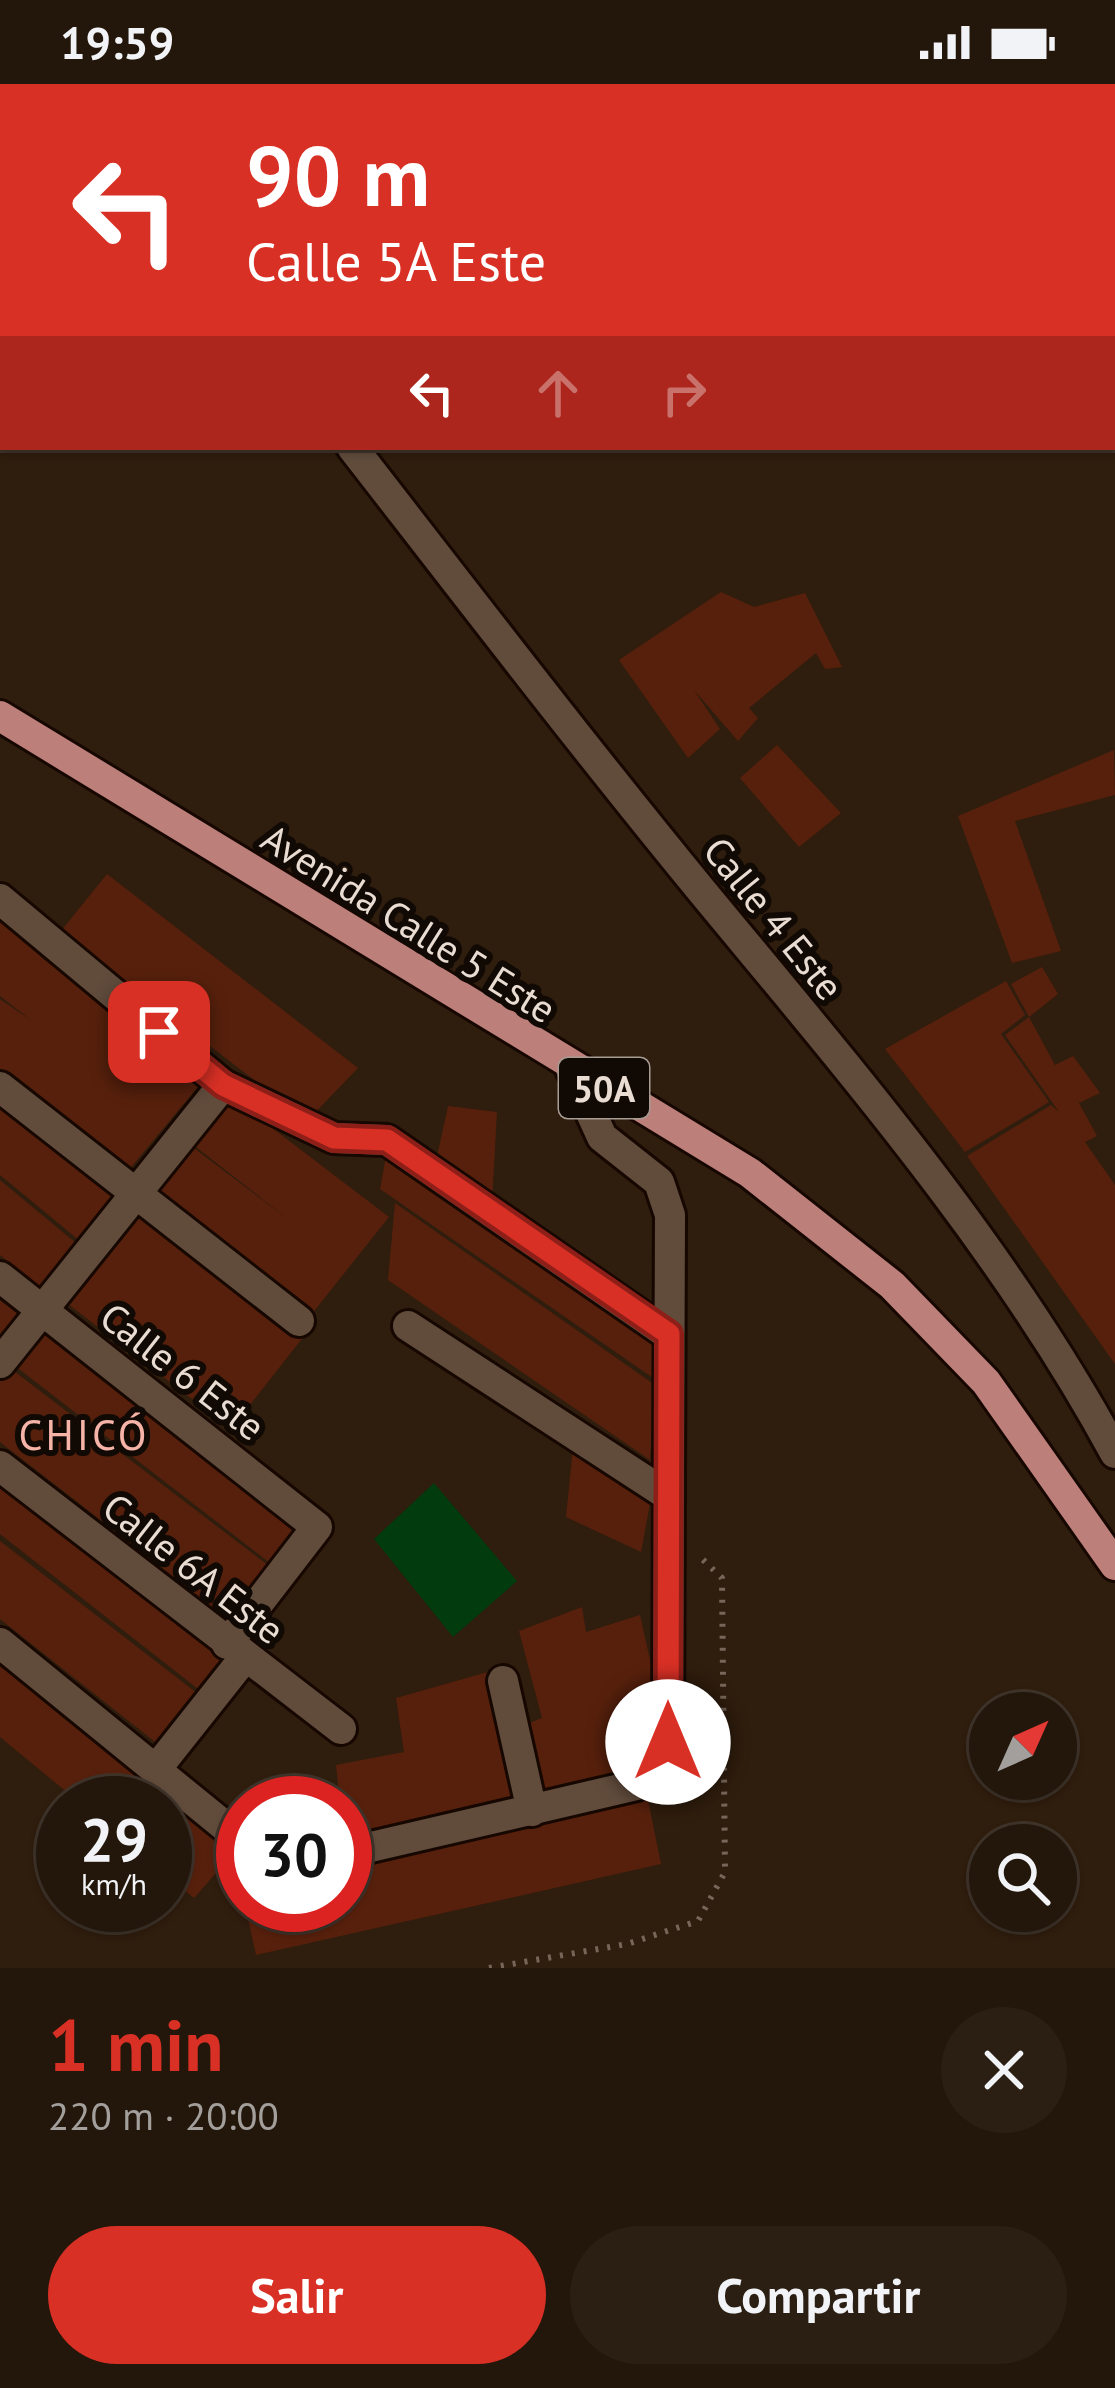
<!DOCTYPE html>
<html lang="es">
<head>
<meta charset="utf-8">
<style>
  :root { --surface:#23160a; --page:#2b1f13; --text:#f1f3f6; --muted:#a39f9c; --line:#40352b; --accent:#d93025 }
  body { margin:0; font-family:"PT Sans",sans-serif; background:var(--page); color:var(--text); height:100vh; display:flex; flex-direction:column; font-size:45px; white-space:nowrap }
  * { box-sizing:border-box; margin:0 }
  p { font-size:39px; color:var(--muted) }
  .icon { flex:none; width:66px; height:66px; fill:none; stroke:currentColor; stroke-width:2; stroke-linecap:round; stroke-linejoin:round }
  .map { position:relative; height:1884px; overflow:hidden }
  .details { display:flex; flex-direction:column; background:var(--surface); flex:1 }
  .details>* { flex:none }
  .top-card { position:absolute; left:0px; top:0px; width:1116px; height:366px; box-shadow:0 3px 9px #0004,0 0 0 3px var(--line); background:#d93025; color:#fff; overflow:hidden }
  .needle { width:78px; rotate:45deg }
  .buttons { position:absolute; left:969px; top:1608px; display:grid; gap:24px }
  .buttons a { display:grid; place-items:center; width:108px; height:108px; border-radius:50%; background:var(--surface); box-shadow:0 3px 9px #0004,0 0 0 3px var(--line); font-size:60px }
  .speed { position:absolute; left:36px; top:1692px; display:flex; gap:24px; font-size:60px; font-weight:700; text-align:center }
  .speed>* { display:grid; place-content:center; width:156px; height:156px; border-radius:50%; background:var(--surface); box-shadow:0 3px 9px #0004,0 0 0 3px var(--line); line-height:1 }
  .speed small { font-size:30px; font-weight:400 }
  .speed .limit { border:18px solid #d22; background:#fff; color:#111 }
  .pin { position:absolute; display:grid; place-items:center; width:102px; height:102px; color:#fff; margin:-51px; border-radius:24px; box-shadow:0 6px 18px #0006 }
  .me { position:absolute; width:132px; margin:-66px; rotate:0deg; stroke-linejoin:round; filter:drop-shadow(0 0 9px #0008) }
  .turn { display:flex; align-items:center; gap:42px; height:252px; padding:0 48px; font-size:54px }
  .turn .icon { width:156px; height:156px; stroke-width:2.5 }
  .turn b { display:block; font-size:84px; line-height:102px }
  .lanes { display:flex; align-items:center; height:114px; padding:0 48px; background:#0003; justify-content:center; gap:60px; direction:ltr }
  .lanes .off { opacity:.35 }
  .round { display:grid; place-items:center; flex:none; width:126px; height:126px; border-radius:63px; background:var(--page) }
  .headline { display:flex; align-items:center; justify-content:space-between; height:204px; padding:0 48px }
  h1 { font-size:72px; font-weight:600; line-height:90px; color:var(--accent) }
  .button { display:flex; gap:24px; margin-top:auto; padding:24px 48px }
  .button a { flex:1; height:138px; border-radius:72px; background:var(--accent); color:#fff; font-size:48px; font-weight:600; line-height:138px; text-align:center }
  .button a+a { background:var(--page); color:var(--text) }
  .status { display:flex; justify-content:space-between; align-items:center; height:84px; padding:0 60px; background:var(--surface); direction:ltr }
  .status svg { height:33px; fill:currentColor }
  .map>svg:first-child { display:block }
  .green { fill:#013b0e }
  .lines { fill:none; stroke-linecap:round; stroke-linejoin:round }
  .stream { stroke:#09787d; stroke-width:9 }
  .building { fill:#57200c }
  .minor-casing { stroke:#160700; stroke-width:36 }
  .primary-casing { stroke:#160700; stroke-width:36 }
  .path { stroke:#776659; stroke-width:6; stroke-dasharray:3 9; stroke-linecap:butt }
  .minor { stroke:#614c3c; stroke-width:30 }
  .primary { stroke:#bd7f7a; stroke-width:30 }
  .route-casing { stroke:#8d1f18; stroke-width:30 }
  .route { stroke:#d93025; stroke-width:21 }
  .labels { text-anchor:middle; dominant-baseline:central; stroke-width:12; stroke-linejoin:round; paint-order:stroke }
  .shield { fill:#110904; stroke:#a89d94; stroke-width:3 }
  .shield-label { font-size:36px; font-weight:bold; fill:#e9dcd2 }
  .street-label { font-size:39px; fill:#e9dcd2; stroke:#110904 }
  .neighbourhood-label { font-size:42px; letter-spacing:3px; fill:#f6b3a7; stroke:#110904 }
</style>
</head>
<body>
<div class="status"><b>19:59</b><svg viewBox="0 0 49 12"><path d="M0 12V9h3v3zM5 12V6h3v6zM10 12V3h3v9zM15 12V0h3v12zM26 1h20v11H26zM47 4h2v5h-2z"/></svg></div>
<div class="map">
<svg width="1115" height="1884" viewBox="0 0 1115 1884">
  <rect width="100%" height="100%" fill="#2f1d0d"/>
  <path class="green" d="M434,1399L517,1497L453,1553L374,1455Z"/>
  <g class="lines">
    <g class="stream">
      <path d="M881,3L884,0"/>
      <path d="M1113,233L1115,231"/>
    </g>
  </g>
  <g class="building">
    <path d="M721,508L754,523L805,509L842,583L825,585L816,569L749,624L758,634L738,657L694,606L720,645L688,674L619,576Z"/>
    <path d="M777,661L841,729L799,763L740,694Z"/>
    <path d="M1114,666L1115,711L1015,737L1061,867L1012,879L958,732Z"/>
    <path d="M107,790L358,984L307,1037L61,847Z"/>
    <path d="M0,831L206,993L127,1088L0,989V915L32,937L0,912Z"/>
    <path d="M1042,883L1058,910L1029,933L1011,900Z"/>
    <path d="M1006,897L1025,931L1001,950L1049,1018L965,1068L885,965Z"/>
    <path d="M1029,933L1055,981L1073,972L1100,1009L1079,1019L1097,1052L1085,1058L1115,1101V1280L967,1072L1051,1021L1059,1028L1005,951Z"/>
    <path d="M225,1008L389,1133L311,1231L148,1106L186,1058L293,1139L187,1056Z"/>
    <path d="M0,1014L125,1109L80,1157L0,1091Z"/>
    <path d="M448,1022L497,1028L492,1118L436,1077Z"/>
    <path d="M388,1062L663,1254L656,1296L380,1105Z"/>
    <path d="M0,1096L77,1160L40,1203L0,1171Z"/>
    <path d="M395,1119L655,1301L650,1376L388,1196Z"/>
    <path d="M145,1122L308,1247L231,1345L68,1220Z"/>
    <path d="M0,1202L31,1226L0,1262Z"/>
    <path d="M48,1241L305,1440L270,1479L15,1282Z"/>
    <path d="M10,1284L269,1482L227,1534L0,1358V1297Z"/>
    <path d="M573,1363L652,1409L641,1468L566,1433Z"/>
    <path d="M0,1390L236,1573L202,1608L0,1450Z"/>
    <path d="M0,1457L202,1613L159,1661L0,1535Z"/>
    <path d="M582,1523L586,1548L640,1531L662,1630L624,1636L634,1696L539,1709L522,1642L542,1634L519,1547Z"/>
    <path d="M0,1570L237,1765L194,1814L165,1790V1719H80L0,1653Z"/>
    <path d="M488,1588L519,1714L345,1760V1719H340L336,1681L404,1668L396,1614Z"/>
    <path d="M646,1706L661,1780L256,1871L245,1821H345V1776Z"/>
  </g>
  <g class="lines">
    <defs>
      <g id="minor">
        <path d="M45,0L48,3"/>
        <path d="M352,363C467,511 582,661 701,806C848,984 1005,1165 1115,1369"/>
        <path d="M0,815L223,1001L334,1054L387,1056L669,1251"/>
        <path d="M0,1003L299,1237"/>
        <path d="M0,1193L317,1443L227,1560"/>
        <path d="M408,1242L669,1412"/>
        <path d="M0,1279L223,1001"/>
        <path d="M0,1382L341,1645"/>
        <path d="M0,1559L243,1757"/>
        <path d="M503,1597L532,1727"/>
        <path d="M157,1684L245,1573"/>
        <path d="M345,1769L637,1701L658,1684L668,1657L670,1131L659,1098L602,1053L571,985"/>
      </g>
      <path id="primary" d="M0,632L750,1089L892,1201L986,1298L1115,1481"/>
    </defs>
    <use href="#minor" class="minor-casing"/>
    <use href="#primary" class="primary-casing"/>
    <path class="path" d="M489,1884L627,1860L698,1837L725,1788L722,1494L697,1470"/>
    <use href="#minor" class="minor"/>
    <use href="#primary" class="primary"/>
  </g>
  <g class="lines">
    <defs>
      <path id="route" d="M159,948L223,1001L334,1054L387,1056L669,1250L668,1658"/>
    </defs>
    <use href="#route" class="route-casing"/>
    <use href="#route" class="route"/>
  </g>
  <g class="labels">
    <rect class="shield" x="559" y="974" width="90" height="60" rx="9"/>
    <g class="shield-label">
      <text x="604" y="1004">50A</text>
    </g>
    <g class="street-label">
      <text transform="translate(774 834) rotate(51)">Calle 4 Este</text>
      <text transform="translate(409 839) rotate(32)">Avenida Calle 5 Este</text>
      <text transform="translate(183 1287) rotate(38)">Calle 6 Este</text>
      <text transform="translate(194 1484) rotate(38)">Calle 6A Este</text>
    </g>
    <g class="neighbourhood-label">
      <text x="84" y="1350">CHICÓ</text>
    </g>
  </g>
</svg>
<div class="buttons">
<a><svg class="needle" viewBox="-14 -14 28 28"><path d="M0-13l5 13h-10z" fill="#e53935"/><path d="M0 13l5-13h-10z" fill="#a39f9c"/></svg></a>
<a><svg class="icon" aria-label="search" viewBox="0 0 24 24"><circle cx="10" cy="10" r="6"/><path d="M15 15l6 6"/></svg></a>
</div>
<div class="speed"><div>29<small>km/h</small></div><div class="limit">30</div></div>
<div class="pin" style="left:159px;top:948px;background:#d93025"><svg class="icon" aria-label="arrive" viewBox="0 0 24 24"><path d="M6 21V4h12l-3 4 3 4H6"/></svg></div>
<svg class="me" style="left:668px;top:1658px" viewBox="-20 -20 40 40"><circle r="19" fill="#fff"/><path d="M0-13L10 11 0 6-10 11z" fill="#d93025"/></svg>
<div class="top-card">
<div class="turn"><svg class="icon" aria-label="left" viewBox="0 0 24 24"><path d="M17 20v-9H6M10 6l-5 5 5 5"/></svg><div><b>90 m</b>Calle 5A Este</div></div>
<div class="lanes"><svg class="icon" aria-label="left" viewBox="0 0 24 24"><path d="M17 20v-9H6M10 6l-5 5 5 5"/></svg><svg class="icon off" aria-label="ahead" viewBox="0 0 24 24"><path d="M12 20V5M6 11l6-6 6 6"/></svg><svg class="icon off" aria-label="right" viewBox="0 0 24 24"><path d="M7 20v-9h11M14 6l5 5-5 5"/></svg></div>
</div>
</div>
<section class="details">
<div class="headline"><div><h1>1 min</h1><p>220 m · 20:00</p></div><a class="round"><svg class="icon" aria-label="close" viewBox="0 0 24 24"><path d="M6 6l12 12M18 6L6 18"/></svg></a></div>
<div class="button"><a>Salir</a><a>Compartir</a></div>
</section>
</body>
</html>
